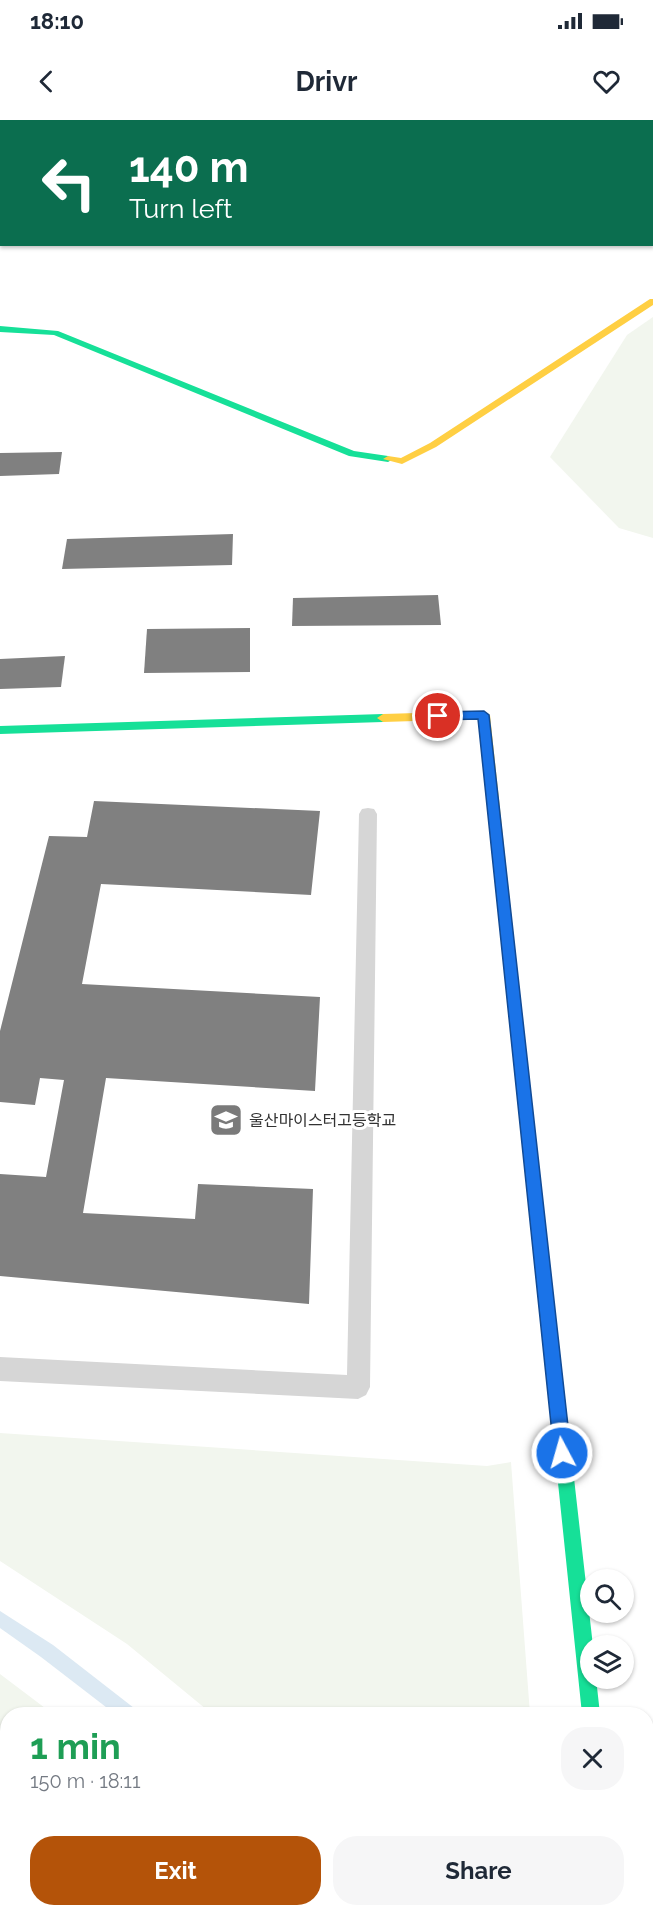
<!DOCTYPE html>
<html lang="en">
<head>
<meta charset="utf-8">
<style>
  :root { --surface:#fff; --page:#f6f6f7; --text:#1f2937; --muted:#747a83; --accent:#b45309 }
  body { margin:0; font-family:Raleway,"Noto Sans KR",sans-serif; background:var(--page); color:var(--text); height:100vh; display:flex; flex-direction:column; font-size:22px; white-space:nowrap }
  * { box-sizing:border-box; margin:0 }
  p { font-size:20px; color:var(--muted) }
  .icon { flex:none; width:33px; height:33px; fill:none; stroke:currentColor; stroke-width:2; stroke-linecap:round; stroke-linejoin:round }
  .map { position:relative; flex:1; overflow:hidden }
  .panel { position:absolute; left:0px; top:1587px; width:654px; height:210px; display:flex; flex-direction:column; background:var(--surface); border-radius:24px 24px 0 0; box-shadow:0 2px 4px #0004 }
  .panel>* { flex:none }
  .banner { position:absolute; left:0px; top:0px; width:654px; height:126px; box-shadow:0 2px 4px #0004; background:#0b6e4f; color:#fff; overflow:hidden }
  .buttons { position:absolute; left:580px; top:1449px; display:grid; gap:12px }
  .buttons a { display:grid; place-items:center; width:54px; height:54px; border-radius:50%; background:var(--surface); box-shadow:0 2px 4px #0004; font-size:30px }
  .pin { position:absolute; display:grid; place-items:center; width:51px; height:51px; color:#fff; margin:-26px; border:3px solid #fff; border-radius:50%; box-shadow:0 2px 6px #0007 }
  .me { position:absolute; width:66px; margin:-33px; rotate:354deg; stroke-linejoin:round; filter:drop-shadow(0 0 4px #0008) }
  .turn { display:flex; align-items:center; gap:21px; height:126px; padding:0 30px; font-size:27px }
  .turn .icon { width:78px; height:78px; stroke-width:2.5 }
  .turn b { display:block; font-size:42px; line-height:51px }
  .round { display:grid; place-items:center; flex:none; width:63px; height:63px; border-radius:24px; background:var(--page) }
  .summary { display:flex; align-items:center; justify-content:space-between; height:102px; padding:0 30px }
  h1 { font-size:36px; font-weight:700; line-height:45px; color:#1e9e55 }
  .cta { display:flex; gap:12px; margin-top:auto; padding:12px 30px }
  .cta a { flex:1; height:69px; border-radius:24px; background:var(--accent); color:#fff; font-size:24px; font-weight:700; line-height:69px; text-align:center }
  .cta a+a { background:var(--page); color:var(--text) }
  .status { display:flex; justify-content:space-between; align-items:center; height:42px; padding:0 30px; background:var(--surface); direction:ltr }
  .status svg { height:16px; fill:currentColor }
  header { display:flex; justify-content:space-between; align-items:center; height:78px; padding:0 30px; background:var(--surface); font-size:27px; font-weight:700 }
  .map>svg:first-child { display:block }
  .green { fill:#f2f6ee }
  .water { fill:#dce9f3 }
  .lines { fill:none; stroke-linecap:round; stroke-linejoin:round }
  .stream { fill:#dce9f3; fill-rule:evenodd }
  .building { fill:#808080 }
  .lane { fill:#d6d6d6; fill-rule:evenodd }
  .street { fill:#d6d6d6; fill-rule:evenodd }
  .fast { fill:#16e098; fill-rule:evenodd }
  .slow { fill:#ffcf43; fill-rule:evenodd }
  .jam { fill:#f24e42; fill-rule:evenodd }
  .route { fill:#1a73e8; stroke:#114b97; stroke-width:1.5 }
  .labels { text-anchor:middle; dominant-baseline:central; stroke-width:6; stroke-linejoin:round; paint-order:stroke }
  .poi-label { font-size:16px; fill:#323232; stroke:#fff; text-anchor:start }
</style>
</head>
<body>
<div class="status"><b>18:10</b><svg viewBox="0 0 49 12"><path d="M0 12V9h3v3zM5 12V6h3v6zM10 12V3h3v9zM15 12V0h3v12zM26 1h20v11H26zM47 4h2v5h-2z"/></svg></div>
<header><svg class="icon" aria-label="back" viewBox="0 0 24 24"><path d="M15 5l-7 7 7 7"/></svg>Drivr<svg class="icon" aria-label="heart" viewBox="0 0 24 24"><path d="M12 20l-8-8c-3-5 5-10 8-4 3-6 11-1 8 4z"/></svg></header>
<div class="map">
<svg width="653" height="1797" viewBox="0 0 653 1797">
  <rect width="100%" height="100%" fill="#fff"/>
  <g class="green">
    <path d="M653,197V418L619,408L550,337L627,215Z"/>
    <path d="M0,1313L487,1346L511,1342L530,1594H212L127,1524L0,1441Z"/>
    <path d="M0,1554L53,1594H8V1790H307L317,1797H0Z"/>
    <path d="M448,1790H545L546,1797H457Z"/>
  </g>
  <path class="water" d="M2,1758L7,1760L8,1790H50L59,1797H0V1759Z"/>
  <g class="lines">
    <g class="stream">
      <path d="M0,1491L53,1525L134,1588L136,1594H115L41,1537L0,1508Z"/>
      <path d="M354,1790H377L381,1797H358Z"/>
    </g>
  </g>
  <g class="building">
    <path d="M62,332L59,354L0,356V333Z"/>
    <path d="M233,414L232,445L62,449L67,419Z"/>
    <path d="M438,475L441,505L292,506L293,478Z"/>
    <path d="M250,508V552L144,553L147,509Z"/>
    <path d="M65,536L61,567L0,569V539Z"/>
    <path d="M94,681L320,691L311,775L101,764L82,864L320,877L315,971L106,958L83,1093L195,1099L198,1064L313,1069L309,1184L0,1156V1054L46,1057L64,960L40,958L35,985L0,982V911L49,716L87,717Z"/>
  </g>
  <g class="lines">
    <g class="lane">
      <path d="M63,0H73L62,2Z"/>
      <path d="M0,74H2L0,81Z"/>
      <path d="M368,688L374,689L377,694L370,1267L366,1275L358,1279L0,1261V1237L347,1255L359,694L362,689Z"/>
    </g>
    <g class="street">
      <path d="M646,1745L653,1746V1794L637,1790H646Z"/>
      <path d="M587,1790H635L636,1797H588Z"/>
    </g>
    <g class="fast">
      <path d="M0,206L58,211L354,331L388,336L393,339L388,342L349,336L54,215L0,212Z"/>
      <path d="M383,594L389,598L383,602L0,614V606Z"/>
      <path d="M537,1086L542,1088L544,1093L593,1526L591,1558H596L600,1594H582L530,1093L532,1088Z"/>
    </g>
    <g class="slow">
      <path d="M28,0H36L28,2Z"/>
      <path d="M650,179H653V185L436,327L402,344L383,339L388,336L401,338L430,323Z"/>
      <path d="M484,591L490,595L515,829L514,833H504L503,829L479,599L383,602L377,598L383,594Z"/>
    </g>
    <g class="jam">
      <path d="M0,44H2L0,50Z"/>
      <path d="M509,824L514,825L515,829L544,1093L542,1098L537,1100L532,1098L530,1093L503,829L504,825Z"/>
    </g>
  </g>
  <path class="route" d="M484,591L489,595L571,1333L568,1339L562,1341L557,1339L554,1333L478,599L438,600L432,596L438,592Z"/>
  <defs>
    <symbol id="school-square" viewBox="-11 -11 22 22"><rect x="-9" y="-9" width="18" height="18" rx="4" fill="#7a7a7a" stroke="#fff"/><path d="M0-5L7-2L0 1L-7-2ZM-4 1L0 2.5L4 1V4Q0 6-4 4Z" fill="#fff"/></symbol>
  </defs>
  <g fill-rule="evenodd">
    <use href="#school-square" x="207" y="981" width="38" height="38"/>
  </g>
  <g class="labels">
    <g class="poi-label">
      <text x="249" y="1000">울산마이스터고등학교</text>
    </g>
  </g>
</svg>
<div class="buttons">
<a><svg class="icon" aria-label="search" viewBox="0 0 24 24"><circle cx="10" cy="10" r="6"/><path d="M15 15l6 6"/></svg></a>
<a><svg class="icon" aria-label="layers" viewBox="0 0 24 24"><path d="M12 4l9 5-9 5-9-5zM3 14l9 5 9-5"/></svg></a>
</div>
<div class="pin" style="left:438px;top:596px;background:#d93025"><svg class="icon" aria-label="arrive" viewBox="0 0 24 24"><path d="M6 21V4h12l-3 4 3 4H6"/></svg></div>
<svg class="me" style="left:562px;top:1333px" viewBox="-20 -20 40 40"><circle r="17" fill="#1a73e8" stroke="#fff" stroke-width="3"/><path d="M0-11L8 9 0 5-8 9z" fill="#fff"/></svg>
<div class="banner">
<div class="turn"><svg class="icon" aria-label="left" viewBox="0 0 24 24"><path d="M17 20v-9H6M10 6l-5 5 5 5"/></svg><div><b>140 m</b>Turn left</div></div>
</div>
<section class="panel">
<div class="summary"><div><h1>1 min</h1><p>150 m · 18:11</p></div><a class="round"><svg class="icon" aria-label="close" viewBox="0 0 24 24"><path d="M6 6l12 12M18 6L6 18"/></svg></a></div>
<div class="cta"><a>Exit</a><a>Share</a></div>
</section>
</div>
</body>
</html>
